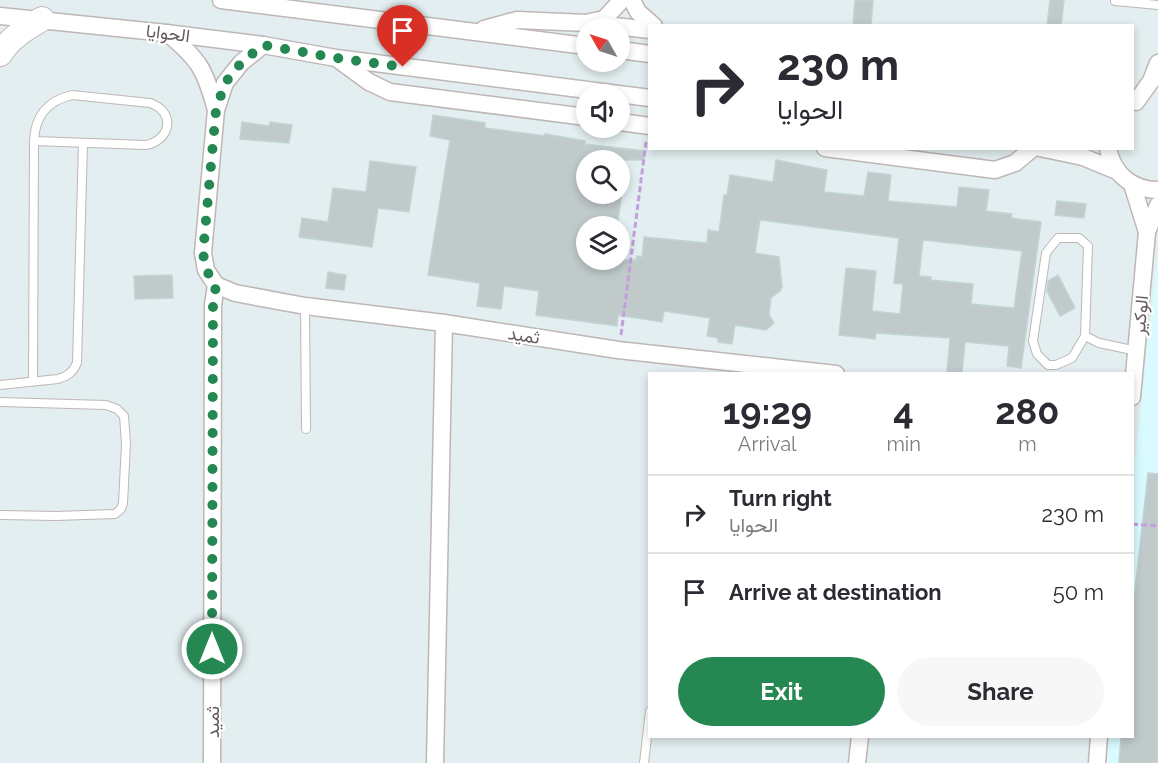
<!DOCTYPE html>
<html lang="en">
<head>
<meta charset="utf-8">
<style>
  :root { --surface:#fff; --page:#f7f7f7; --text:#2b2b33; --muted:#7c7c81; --line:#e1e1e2; --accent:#258852 }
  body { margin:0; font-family:Raleway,Vazirmatn,sans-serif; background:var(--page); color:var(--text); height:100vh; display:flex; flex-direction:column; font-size:22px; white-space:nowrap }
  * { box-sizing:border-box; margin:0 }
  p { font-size:20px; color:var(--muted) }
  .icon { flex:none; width:33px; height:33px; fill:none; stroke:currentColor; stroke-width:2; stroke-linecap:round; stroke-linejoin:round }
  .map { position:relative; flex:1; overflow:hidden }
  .side { position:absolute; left:648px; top:372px; width:486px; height:366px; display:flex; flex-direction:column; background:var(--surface); border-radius:0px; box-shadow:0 3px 9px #0003 }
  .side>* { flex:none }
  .top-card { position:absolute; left:648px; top:24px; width:486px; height:126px; border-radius:0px; box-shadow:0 3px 9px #0003; background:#fff; color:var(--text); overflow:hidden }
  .needle { width:39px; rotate:309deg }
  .fabs { position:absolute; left:576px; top:18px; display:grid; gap:12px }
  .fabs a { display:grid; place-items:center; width:54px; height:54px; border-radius:50%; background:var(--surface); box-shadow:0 3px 9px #0003; font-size:30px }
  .pin { position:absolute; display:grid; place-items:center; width:51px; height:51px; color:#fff; margin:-62px -26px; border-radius:50% 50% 50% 0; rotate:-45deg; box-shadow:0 0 6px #0007 }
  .pin .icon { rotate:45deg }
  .me { position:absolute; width:66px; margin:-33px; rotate:0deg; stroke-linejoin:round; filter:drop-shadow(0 0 4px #0008) }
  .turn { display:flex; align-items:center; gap:21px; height:126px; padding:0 30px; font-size:27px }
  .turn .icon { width:78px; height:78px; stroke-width:2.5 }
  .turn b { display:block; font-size:42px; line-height:51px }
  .eta { display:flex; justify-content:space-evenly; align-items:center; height:102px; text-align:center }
  .eta b { font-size:36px; font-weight:700; line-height:42px }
  .button { display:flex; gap:12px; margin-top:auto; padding:12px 30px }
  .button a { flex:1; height:69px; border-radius:36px; background:var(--accent); color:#fff; font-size:24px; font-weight:700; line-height:69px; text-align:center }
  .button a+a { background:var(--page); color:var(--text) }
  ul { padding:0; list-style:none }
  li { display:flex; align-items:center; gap:18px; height:78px; padding:0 30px; border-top:2px solid var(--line) }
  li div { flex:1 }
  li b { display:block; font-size:22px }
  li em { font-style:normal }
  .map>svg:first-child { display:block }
  .commercial { fill:#d9fbff }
  .building { fill:#c0cacb; stroke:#c1d4d5; stroke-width:1.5; fill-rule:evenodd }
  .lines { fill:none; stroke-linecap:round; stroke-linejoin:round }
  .lane-casing { stroke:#bfb6b6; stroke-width:10 }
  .street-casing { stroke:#bfb6b6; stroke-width:19 }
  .secondary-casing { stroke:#c1b7b7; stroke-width:26 }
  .path { stroke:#c49fdd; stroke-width:3; stroke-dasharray:6 3; stroke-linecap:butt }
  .lane { stroke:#fff; stroke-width:8 }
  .street { stroke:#fff; stroke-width:16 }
  .secondary { stroke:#fff; stroke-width:24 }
  .route { stroke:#258852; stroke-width:10; stroke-dasharray:0 18 }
  .labels { text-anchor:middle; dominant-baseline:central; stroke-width:4.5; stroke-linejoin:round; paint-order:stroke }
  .street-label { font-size:18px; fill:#655b5c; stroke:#fff }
</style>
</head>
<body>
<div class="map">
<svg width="1158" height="763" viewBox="0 0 1158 763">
  <rect width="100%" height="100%" fill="#e3eef0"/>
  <path class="commercial" d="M1158,251V763H1103L1106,737L1132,736V487Z"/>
  <g class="building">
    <path d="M855,0H873L871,26H853Z"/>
    <path d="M1050,0H1064L1061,26H1047Z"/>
    <path d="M433,115L485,123V128L545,136V134L585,141V144L645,151L644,160H586V194H622L617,226L586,223V260H636L637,256L642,257L644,237L707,243L708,230L719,232L724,195H727L730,175L773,182L776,160L827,170L824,192L864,196L868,172L891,175L888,201L957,207L959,187L989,190L986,211L1012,214L1011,218L1041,222L1021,368L1007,366L1009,346L965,342L962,373L947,372L950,338L876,333L875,339L839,335L846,268L876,271L872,311L900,314L903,284L894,283L899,238L760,220L755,253L779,257L782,287L780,291L771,298L769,315L774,323L766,330L735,325L732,344L718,342V338L707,336L710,318L664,311L662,322L618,315L617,326L536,315L539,291L504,286L501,309L477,306L480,283L428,275L450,140L430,136ZM923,240L1022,251L1014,308L971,304L973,284L931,280V277L919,276Z"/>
    <path d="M242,122L269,126L270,122L292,125L289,143L240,139Z"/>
    <path d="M370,161L416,167L409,212L378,208L372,247L299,237L302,218L328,222L333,188L366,192Z"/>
    <path d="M1057,201L1086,204L1084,218L1055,215Z"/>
    <path d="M328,272L346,275L344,290L326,288Z"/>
    <path d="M172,275L173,298L135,299L134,276Z"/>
    <path d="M1058,275L1075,308L1060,316L1047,291L1048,281Z"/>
    <path d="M1148,473L1158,474V763H1119L1121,736H1132V617Z"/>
  </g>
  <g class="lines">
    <defs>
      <g id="lane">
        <path d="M1115,1L1158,5"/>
        <path d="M72,95L150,103C176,112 171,140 146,145L34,141C35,116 47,101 72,95Z"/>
        <path d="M1058,238H1079L1088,246L1085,336L1072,358L1056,365H1048L1037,354L1033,341L1046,253Z"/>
        <path d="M305,306L306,429"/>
        <path d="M1085,336L1099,343L1137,351"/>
        <path d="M33,381L34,141"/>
        <path d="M0,385L58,379C68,376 73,372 77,363L83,143"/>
        <path d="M0,402L106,405L117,409L124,416L126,444L123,503L121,509L115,514L56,516L0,515"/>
        <path d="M644,763L650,711"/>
      </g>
      <g id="street">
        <path d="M221,0L586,46"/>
        <path d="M632,0L638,12L654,26"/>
        <path d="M0,16L166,33L263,45L336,58L650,98"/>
        <path d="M590,22L604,19L622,0"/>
        <path d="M484,29L517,20L587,23L650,30"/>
        <path d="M167,33C200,60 205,70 216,110"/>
        <path d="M620,50L650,54"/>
        <path d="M339,60L369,82L390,92L586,117"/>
        <path d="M1136,102L1151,81L1158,63"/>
        <path d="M620,122L650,126"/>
        <path d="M825,148L995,170L1015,163L1033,148"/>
        <path d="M1040,148L1083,157L1117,171"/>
        <path d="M1108,148C1113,174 1132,190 1158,190"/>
        <path d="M1132,184L1147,232"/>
        <path d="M216,285L235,293L305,306L444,323L618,350L836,374"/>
        <path d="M1132,397L1147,232L1158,205"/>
        <path d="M212,763L213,305L216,285L206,270L203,253L216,110L225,83L241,63L263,45"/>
        <path d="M435,763L444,323"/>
        <path d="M857,763L860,736"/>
        <path d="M1097,763L1099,736"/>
      </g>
      <path id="secondary" d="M0,54C11,37 25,29 42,19"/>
    </defs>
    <use href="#lane" class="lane-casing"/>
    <use href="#street" class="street-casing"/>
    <use href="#secondary" class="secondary-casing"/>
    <g class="path">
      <path d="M621,335L646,142"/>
      <path d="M1132,524L1158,526"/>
    </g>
    <use href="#lane" class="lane"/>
    <use href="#street" class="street"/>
    <use href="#secondary" class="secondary"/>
  </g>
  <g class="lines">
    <path class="route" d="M212,649L213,305L216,285L206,270L203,253L216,110L225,83L241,63L263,45L336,58L403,67"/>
  </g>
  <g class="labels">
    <g class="street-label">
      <text transform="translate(168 33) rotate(7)">الحوايا</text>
      <text transform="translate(1140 315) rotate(-85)">الوكير</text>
      <text transform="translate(524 335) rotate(9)">ثميد</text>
      <text transform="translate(212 722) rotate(-90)">ثميد</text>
    </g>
  </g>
</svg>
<div class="fabs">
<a><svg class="needle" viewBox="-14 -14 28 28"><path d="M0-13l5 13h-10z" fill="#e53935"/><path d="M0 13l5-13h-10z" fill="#7c7c81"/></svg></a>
<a><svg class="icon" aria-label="sound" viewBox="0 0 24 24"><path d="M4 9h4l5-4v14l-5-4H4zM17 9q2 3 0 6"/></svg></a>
<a><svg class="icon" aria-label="search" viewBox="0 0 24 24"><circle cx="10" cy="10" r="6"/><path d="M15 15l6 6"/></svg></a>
<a><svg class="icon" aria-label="layers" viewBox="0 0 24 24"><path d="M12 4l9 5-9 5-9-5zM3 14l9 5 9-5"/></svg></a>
</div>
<div class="pin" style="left:403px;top:67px;background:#d93025"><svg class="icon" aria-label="arrive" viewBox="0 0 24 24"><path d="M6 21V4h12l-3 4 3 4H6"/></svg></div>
<svg class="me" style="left:212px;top:649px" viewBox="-20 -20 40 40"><circle r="17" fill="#258852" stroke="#fff" stroke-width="3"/><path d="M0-11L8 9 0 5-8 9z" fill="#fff"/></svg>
<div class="top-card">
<div class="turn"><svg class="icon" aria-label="right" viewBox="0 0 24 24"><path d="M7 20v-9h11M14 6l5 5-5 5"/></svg><div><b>230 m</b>الحوايا</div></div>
</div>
<section class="side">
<div class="eta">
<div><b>19:29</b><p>Arrival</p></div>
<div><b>4</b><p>min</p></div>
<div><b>280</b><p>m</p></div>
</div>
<ul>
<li><svg class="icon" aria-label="right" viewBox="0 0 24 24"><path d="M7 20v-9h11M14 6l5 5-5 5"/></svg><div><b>Turn right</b><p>الحوايا</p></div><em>230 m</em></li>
<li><svg class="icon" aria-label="arrive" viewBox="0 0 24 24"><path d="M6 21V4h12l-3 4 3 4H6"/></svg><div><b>Arrive at destination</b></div><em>50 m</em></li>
</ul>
<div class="button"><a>Exit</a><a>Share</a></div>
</section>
</div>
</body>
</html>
